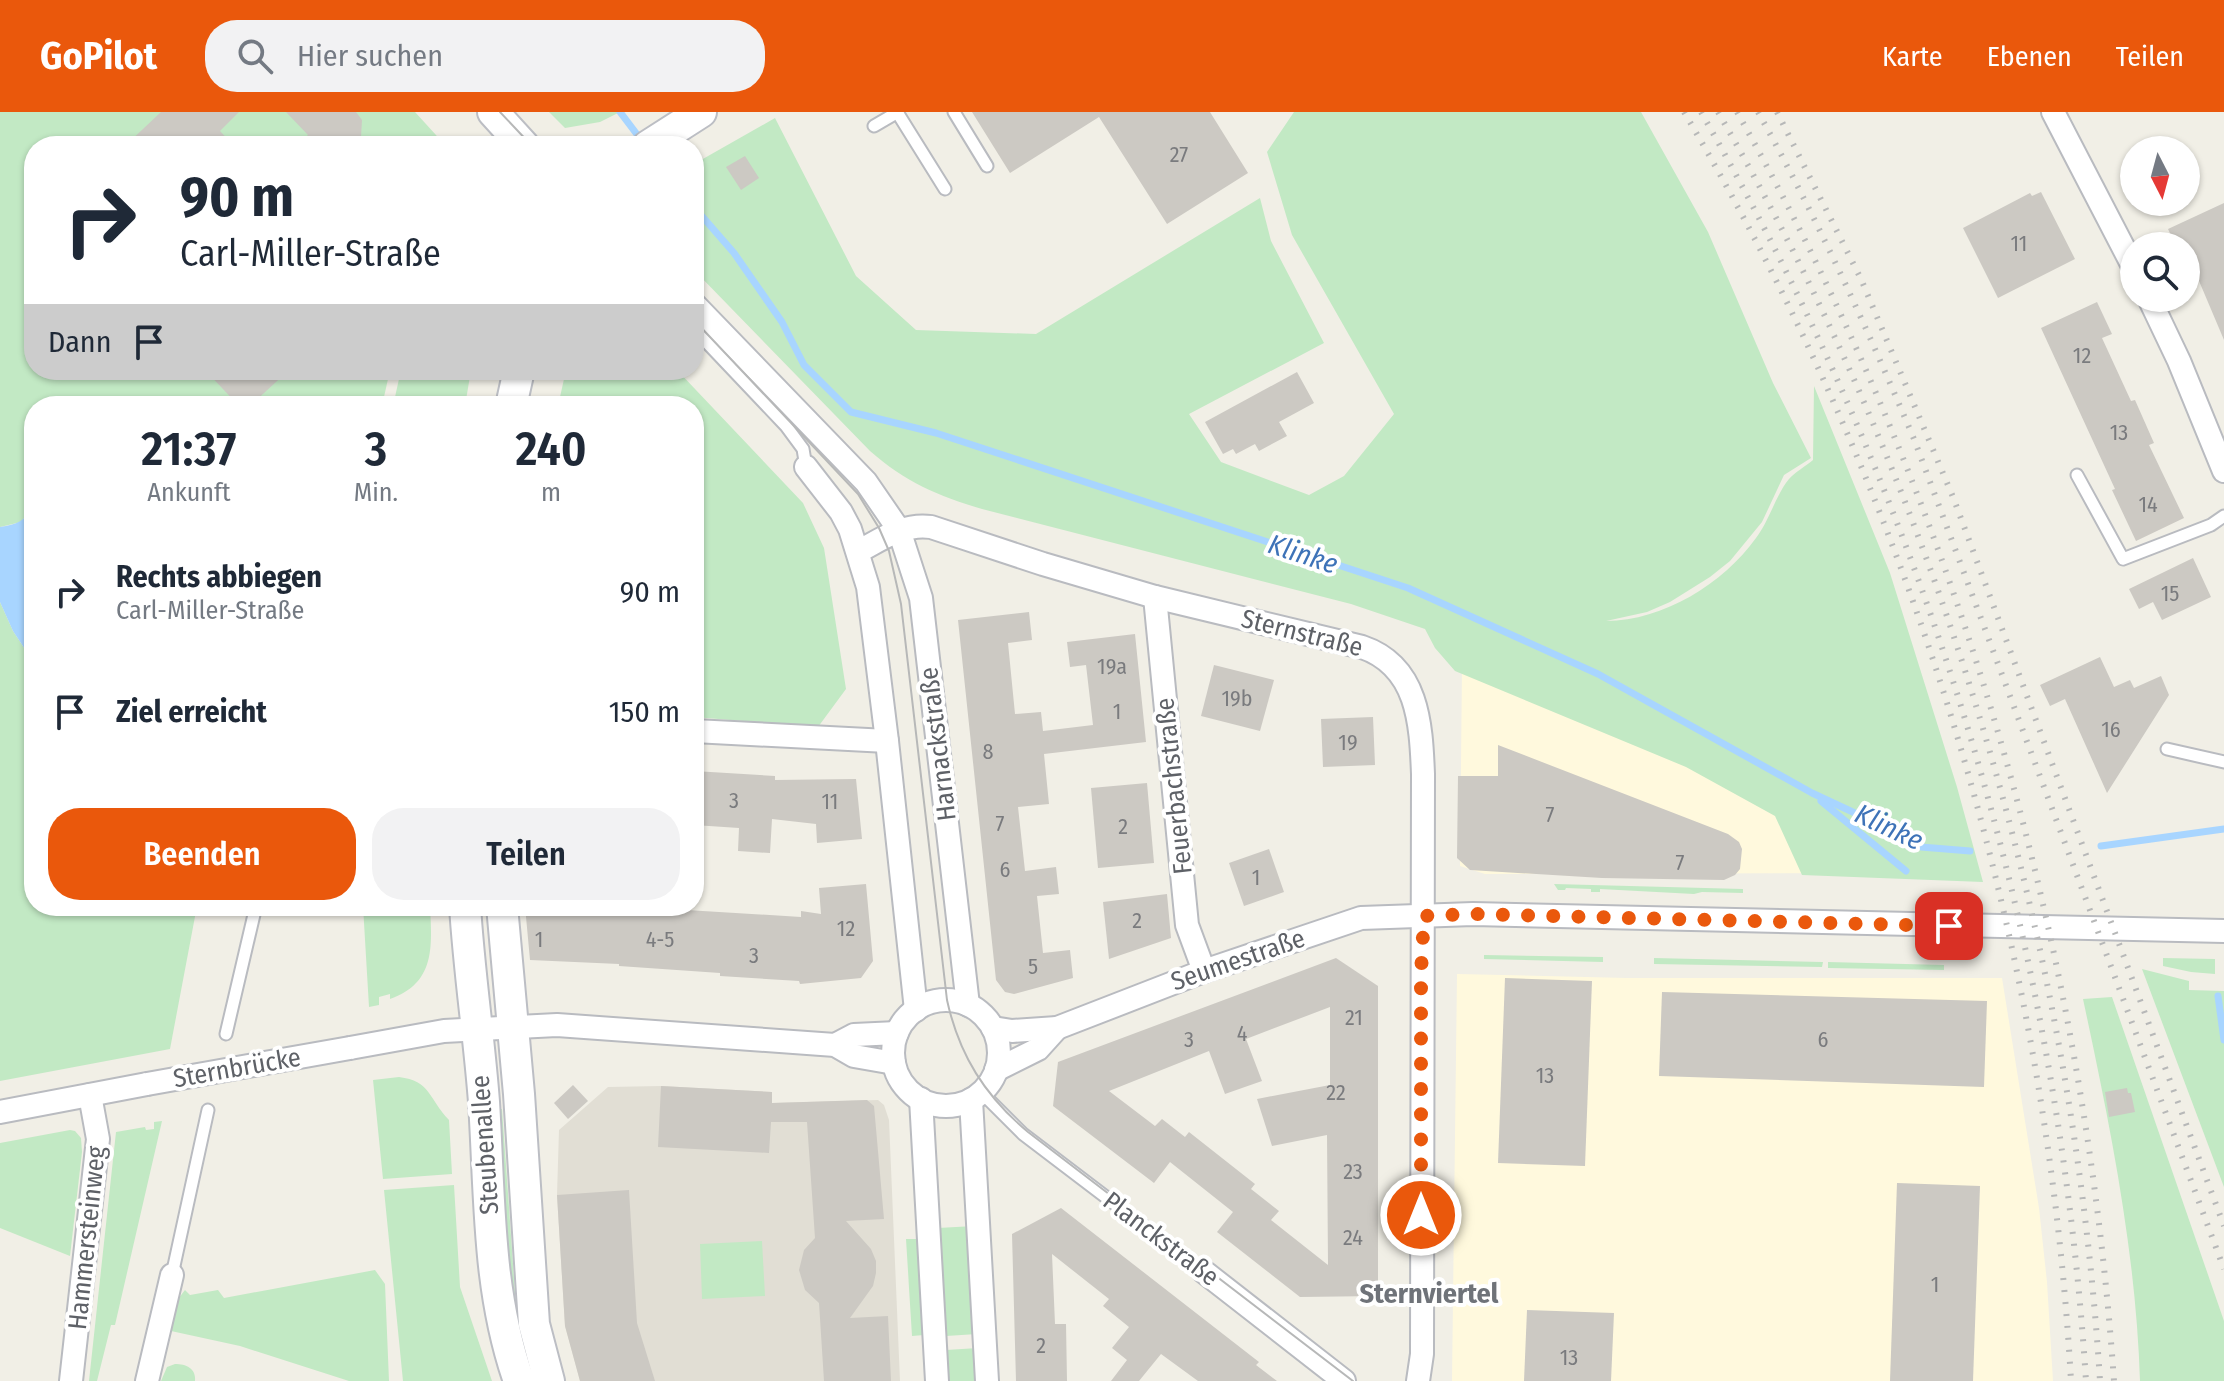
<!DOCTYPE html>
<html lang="de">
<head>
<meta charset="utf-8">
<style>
  :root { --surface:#fff; --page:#f2f2f3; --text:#1f2937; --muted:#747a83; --accent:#ea580c }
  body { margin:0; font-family:"Fira Sans Condensed",sans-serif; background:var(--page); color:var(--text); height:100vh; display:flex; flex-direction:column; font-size:30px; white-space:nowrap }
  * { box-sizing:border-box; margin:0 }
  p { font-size:26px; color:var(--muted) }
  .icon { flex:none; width:44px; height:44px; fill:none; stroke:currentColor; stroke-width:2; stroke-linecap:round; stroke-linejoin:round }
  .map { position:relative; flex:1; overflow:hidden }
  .details { position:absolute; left:24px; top:284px; width:680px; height:520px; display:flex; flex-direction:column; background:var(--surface); border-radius:32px; box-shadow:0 2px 6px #0004 }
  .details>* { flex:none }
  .banner { position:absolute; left:24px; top:24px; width:680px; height:244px; border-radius:32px; box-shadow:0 2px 6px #0004; background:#fff; color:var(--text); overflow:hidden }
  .needle { width:52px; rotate:174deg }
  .fabs { position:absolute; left:2120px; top:24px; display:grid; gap:16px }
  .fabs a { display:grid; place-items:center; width:80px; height:80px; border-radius:50%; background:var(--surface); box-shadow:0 2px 6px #0004; font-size:40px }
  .pin { position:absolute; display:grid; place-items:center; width:68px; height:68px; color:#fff; margin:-34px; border-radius:16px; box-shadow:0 4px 12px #0006 }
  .me { position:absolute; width:88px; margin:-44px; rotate:0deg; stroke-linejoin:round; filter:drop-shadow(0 0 6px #0008) }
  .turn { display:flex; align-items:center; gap:28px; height:168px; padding:0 24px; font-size:36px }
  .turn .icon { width:104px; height:104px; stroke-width:2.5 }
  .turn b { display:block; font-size:56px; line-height:68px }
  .then { display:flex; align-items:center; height:76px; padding:0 24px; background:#0003; gap:16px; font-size:30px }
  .eta { display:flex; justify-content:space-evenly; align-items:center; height:136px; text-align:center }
  .eta b { font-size:48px; font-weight:600; line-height:56px }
  .button { display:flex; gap:16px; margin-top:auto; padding:16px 24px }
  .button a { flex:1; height:92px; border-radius:32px; background:var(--accent); color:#fff; font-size:32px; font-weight:600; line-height:92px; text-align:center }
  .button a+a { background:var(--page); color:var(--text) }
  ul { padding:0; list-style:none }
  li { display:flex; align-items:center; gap:24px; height:120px; padding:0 24px }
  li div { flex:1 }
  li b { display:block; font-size:30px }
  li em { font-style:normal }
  header { display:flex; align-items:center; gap:48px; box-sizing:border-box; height:112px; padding:0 40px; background:var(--accent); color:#fff }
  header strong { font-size:38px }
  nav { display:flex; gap:44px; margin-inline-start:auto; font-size:28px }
  .search { width:560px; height:72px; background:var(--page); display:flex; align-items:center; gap:20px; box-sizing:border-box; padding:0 28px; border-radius:32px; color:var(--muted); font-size:30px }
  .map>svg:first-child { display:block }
  .commercial { fill:#fff9dd }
  .education { fill:#e1ded4 }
  .green { fill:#c2e9c4 }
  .water { fill:#a8d5ff }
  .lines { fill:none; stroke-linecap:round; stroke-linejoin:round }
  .stream { stroke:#a8d5ff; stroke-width:7 }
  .building { fill:#ccc9c3; fill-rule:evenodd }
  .service-casing { stroke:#b9bbc0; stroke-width:15 }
  .minor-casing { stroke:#b9bbc0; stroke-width:26 }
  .secondary-casing { stroke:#bcbec4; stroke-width:34 }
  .service { stroke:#fff; stroke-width:11 }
  .minor { stroke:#fff; stroke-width:22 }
  .secondary { stroke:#fff; stroke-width:30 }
  .tram { stroke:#b7b8b8; stroke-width:2 }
  .rail { stroke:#b7b8b8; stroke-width:6; stroke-dasharray:2 10; stroke-linecap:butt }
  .minor-bridge-casing { stroke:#b9bbc0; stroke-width:26; stroke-linecap:butt }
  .minor-bridge { stroke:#fff; stroke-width:22 }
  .route { stroke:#ea580c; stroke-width:14; stroke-dasharray:0 25.2 }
  .labels { text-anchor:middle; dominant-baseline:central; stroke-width:8; stroke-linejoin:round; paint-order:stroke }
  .number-label { font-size:22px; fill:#7a7b7e }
  .street-label { font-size:26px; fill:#5e6167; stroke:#fff }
  .water-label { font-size:28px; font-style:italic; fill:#3e73b8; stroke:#fff }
  .neighbourhood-label { font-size:28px; font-weight:bold; fill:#6f7379; stroke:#fff }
</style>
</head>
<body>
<header>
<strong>GoPilot</strong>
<div class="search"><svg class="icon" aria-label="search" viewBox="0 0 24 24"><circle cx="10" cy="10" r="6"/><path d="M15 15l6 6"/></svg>Hier suchen</div>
<nav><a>Karte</a><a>Ebenen</a><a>Teilen</a></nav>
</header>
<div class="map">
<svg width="2224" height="1269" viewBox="0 0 2224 1269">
  <rect width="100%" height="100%" fill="#f1efe6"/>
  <g class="commercial">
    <path d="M1462,554L1763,689L1884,761L1485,762L1460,754Z"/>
    <path d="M1457,862L1627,866H2002L2039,1096L2047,1170L2053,1269H1452Z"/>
  </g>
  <path class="education" d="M661,974L772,980V991L878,988L884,993L889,1008L900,1269H580L565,1214L557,1083L559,1018L608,975Z"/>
  <g class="green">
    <path d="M0,0H415L446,34H34V258H390L382,294H34V380L32,396L21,410L0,415Z"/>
    <path d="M549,0H620L600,10L565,16Z"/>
    <path d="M1294,0H1641L1708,120L1773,271L1811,346L1784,363L1762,410L1730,449L1710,465L1670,490L1647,500L1606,509C1663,509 1724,471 1756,426C1769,409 1777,381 1789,367C1795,360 1806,354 1813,348L1814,274L1890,461L1957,675L1983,770L1802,763L1775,704L1686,655L1455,559L1435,536L1425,517L1351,492L982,397C938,384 905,370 870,339L694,158V52L775,6L856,164L916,218L1036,222L1260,86L1271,129L1324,231L1189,302L1221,350L1309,383L1344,364L1394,302L1292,123L1267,40Z"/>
    <path d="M401,258H471L465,294H393Z"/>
    <path d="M566,258H677L803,391L824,436L846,577L818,615L694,605V294H558Z"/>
    <path d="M0,490L13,519L34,551V794H197L170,937L0,969Z"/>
    <path d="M1554,772L1743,777V781L1702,780L1694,782L1600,777V780H1591V777L1566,776L1565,778H1558Z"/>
    <path d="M363,794H430C432,834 436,871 390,887V882L379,885V893L369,895Z"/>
    <path d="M1484,843L1603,845V850L1484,847Z"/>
    <path d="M1654,846L1822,850H1823L1822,855L1654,852Z"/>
    <path d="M2163,846L2215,847V862L2191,860L2163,854Z"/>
    <path d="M1828,850L1944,853V858L1828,856Z"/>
    <path d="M2142,857L2189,869V878L2224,879V1075Z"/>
    <path d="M2112,885L2224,1209V1269H2140C2136,1140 2110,1013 2083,887Z"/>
    <path d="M399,965C431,969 428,986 449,1008L452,1062L383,1067L373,968Z"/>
    <path d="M496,997H502L516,1194L532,1269L508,1175Z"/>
    <path d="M162,1009L115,1213H111L97,1269H89L116,1020L145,1015L146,1018L154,1017V1010Z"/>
    <path d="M70,1018L75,1019L81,1026L82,1040L70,1144L0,1116V1031Z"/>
    <path d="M454,1073L460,1175L492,1269H403L384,1078Z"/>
    <path d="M974,1114L977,1222L946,1224L938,1116Z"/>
    <path d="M906,1127H917L924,1223L912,1224Z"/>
    <path d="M762,1129L765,1184L702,1187L700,1132Z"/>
    <path d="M375,1158L385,1172L389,1269H349L240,1234L171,1219L178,1187L185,1178L190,1183L218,1178L224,1186Z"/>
    <path d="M978,1236V1269H948L946,1238Z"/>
    <path d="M175,1252C186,1252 196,1256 195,1269H161L167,1255Z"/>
  </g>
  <path class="water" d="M34,380V551L13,519L0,490V415C23,412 32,404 34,380Z"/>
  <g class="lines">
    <g class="stream">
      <path d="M620,0L642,29"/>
      <path d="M694,95L734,141L782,210L804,253L851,300L936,321L1408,476L1598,562L1812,681L1872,709L1921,735L1970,739"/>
      <path d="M1821,689L1906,759"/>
      <path d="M2101,734L2224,717"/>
      <path d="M2218,884L2224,928"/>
    </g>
  </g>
  <g class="building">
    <path d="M161,0H239L220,19L234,34H125Z"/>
    <path d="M286,0H356L362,8L361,25L350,34H296L308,23Z"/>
    <path d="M972,0H1210L1248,61L1167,112L1099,5L1010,61Z"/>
    <path d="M745,44L759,66L741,78L726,55Z"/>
    <path d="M2041,80L2075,147L1998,186L1963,116L2030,81L2032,84Z"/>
    <path d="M2224,91V228L2191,150L2186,152V134H2176L2168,117Z"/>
    <path d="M2097,190L2112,222L2102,226L2131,289L2135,288L2154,331L2149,333L2184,406L2136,429L2112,378L2115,377L2041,216Z"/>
    <path d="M205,258H289L250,294H239Z"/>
    <path d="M1297,260L1314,291L1279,310L1287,324L1259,339L1255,332L1236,342L1233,337L1223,342L1205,310Z"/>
    <path d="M2193,446L2211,485L2162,508L2153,490L2139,497L2129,477Z"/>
    <path d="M1029,500L1032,528L1008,531L1015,602L1041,600L1043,619L1093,613L1086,553L1070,555L1067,530L1135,522L1146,630L1044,642L1049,692L1018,695L1025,759L1056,755L1059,782L1037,784L1043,841L1070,838L1073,866L1014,882L1005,880L996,868L958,508Z"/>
    <path d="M2100,545L2114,575L2130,568L2134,576L2161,564L2169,583L2107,681L2065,587L2050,594L2040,573Z"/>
    <path d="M1214,553L1274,568L1260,619L1201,604Z"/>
    <path d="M1373,605L1375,653L1323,655L1321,607Z"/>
    <path d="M1498,633L1728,722L1739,730L1742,737L1740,757L1735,763L1724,768L1602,766L1470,758L1457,746L1458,664H1498Z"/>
    <path d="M694,659L775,664V668L856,667L862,727L817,731L816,712L772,707L770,741L738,739L739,716L694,713Z"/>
    <path d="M1147,671L1154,751L1098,756L1091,676Z"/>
    <path d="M1269,737L1284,780L1244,794L1229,751Z"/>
    <path d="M866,772L873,849L861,866L800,872L799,869L720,864V861L619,854V852L530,848L525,794H621L801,805V799L821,802L819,776Z"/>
    <path d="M1167,782L1171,826L1109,847L1103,790Z"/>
    <path d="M1336,846L1378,874V1184L1300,1185L1217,1120L1233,1100L1170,1050L1154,1071L1053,994L1058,950ZM1330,895V973L1257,987L1272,1034L1327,1023L1328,1153L1271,1108L1279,1099L1251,1077L1255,1072L1189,1020L1185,1025L1162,1007L1155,1014L1109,979L1209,939L1225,982L1242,976L1262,969L1246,927Z"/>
    <path d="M1505,866L1592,869L1585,1054L1498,1051Z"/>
    <path d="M1662,880L1987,889L1984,975L1659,964Z"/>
    <path d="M573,973L588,989L568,1007L554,991Z"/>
    <path d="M661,974L772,980V991L867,988L874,994L884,1107L846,1109L871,1137L876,1149V1161L873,1174L850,1206L888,1204L891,1269H824L819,1191L805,1178L799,1158L804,1138L815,1126L807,1010H771L769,1041L658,1035Z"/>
    <path d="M2127,976L2128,981H2131L2135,1000L2109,1005L2105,980Z"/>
    <path d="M1897,1071L1980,1074L1973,1269H1890Z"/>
    <path d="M629,1078L637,1211L655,1269H580L565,1214L557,1083Z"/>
    <path d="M1061,1096L1259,1250L1256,1253L1277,1269H1198L1161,1242L1139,1269H1111L1127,1248L1112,1236L1129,1215L1103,1194L1109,1187L1052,1142L1055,1212H1066L1067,1269H1016L1012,1122Z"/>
    <path d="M1527,1198L1614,1201L1611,1269H1524Z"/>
  </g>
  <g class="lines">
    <defs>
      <g id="service">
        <path d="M897,0L945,77"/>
        <path d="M954,0L987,54"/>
        <path d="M874,14L898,0"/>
        <path d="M694,217L786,314L803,337L806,355"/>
        <path d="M2077,363L2123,447L2211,413L2224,404"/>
        <path d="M2167,637L2224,650"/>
        <path d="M226,922L256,794"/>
        <path d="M981,980L1023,1022L1203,1159"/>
        <path d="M172,1163L208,998"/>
      </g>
      <g id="minor">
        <path d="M2053,0L2134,156"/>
        <path d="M2149,186L2179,249L2224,359"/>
        <path d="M694,192L866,370L899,418L921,486L968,893"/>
        <path d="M806,355L841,400L850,417L868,475L887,629L916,898"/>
        <path d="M859,439C882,427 904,411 931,415L1043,452L1155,485L1362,535C1418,554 1421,611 1423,662L1422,1242L1418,1269"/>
        <path d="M1155,485L1187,813L1204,859"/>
        <path d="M694,619L887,629"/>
        <circle cx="946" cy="941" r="53"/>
        <path d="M993,916L1012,919L1057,916L1204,859L1361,806L1473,802L2224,819"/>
        <path d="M835,933L854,923L897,921"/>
        <path d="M350,936L444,919L557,913L835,933L854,944L894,951"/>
        <path d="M996,958L1038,937L1057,916"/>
        <path d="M921,987L937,1269"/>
        <path d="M971,988L987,1269"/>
        <path d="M0,1000L147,972"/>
        <path d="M1203,1159L1344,1269"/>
        <path d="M71,1269L98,1027L90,983"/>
        <path d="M147,1269L172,1163"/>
      </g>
      <g id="secondary">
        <path d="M493,0L524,34"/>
        <path d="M648,34L701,0"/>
        <path d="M511,294L519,258"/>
        <path d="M465,794C469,860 479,924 484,990C490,1085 487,1178 519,1269"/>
        <path d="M502,794L519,982L534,1212L549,1269"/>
      </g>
    </defs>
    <use href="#service" class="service-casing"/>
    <use href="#minor" class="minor-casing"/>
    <use href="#secondary" class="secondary-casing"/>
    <use href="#service" class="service"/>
    <use href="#minor" class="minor"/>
    <use href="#secondary" class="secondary"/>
    <g class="tram">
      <path d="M500,0L532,34"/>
      <path d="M694,208L858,382L879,416L889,439L901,492L947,888C959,943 985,984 1028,1020L1353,1269"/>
    </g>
    <g class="rail">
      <path d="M1684,0C1911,383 2046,824 2071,1269"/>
      <path d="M1701,0C1925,392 2057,818 2086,1269"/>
      <path d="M1718,0C1940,385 2072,825 2100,1269"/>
      <path d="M1737,0C1956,389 2083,824 2114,1269"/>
      <path d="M1758,0C1817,106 1867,216 1914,327L2224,1157"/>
      <path d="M1777,0L1861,167L1953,385L2224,1114"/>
    </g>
    <defs>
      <path id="minor-bridge" d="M147,972L350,936"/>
    </defs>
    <use href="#minor-bridge" class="minor-bridge-casing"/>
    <use href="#minor-bridge" class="minor-bridge"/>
  </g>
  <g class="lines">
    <path class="route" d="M1421,1103V861L1424,804L1473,802L1949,814"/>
  </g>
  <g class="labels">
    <g class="number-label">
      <text x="1179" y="42">27</text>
      <text x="2019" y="131">11</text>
      <text x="2082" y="243">12</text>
      <text x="2119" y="320">13</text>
      <text x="2148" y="392">14</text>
      <text x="2170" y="481">15</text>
      <text x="1112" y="554">19a</text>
      <text x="1237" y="586">19b</text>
      <text x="1117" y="599">1</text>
      <text x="2111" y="617">16</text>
      <text x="1348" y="630">19</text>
      <text x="988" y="639">8</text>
      <text x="734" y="688">3</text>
      <text x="830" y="689">11</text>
      <text x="1550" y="702">7</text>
      <text x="1000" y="711">7</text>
      <text x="1123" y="714">2</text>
      <text x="1680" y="750">7</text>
      <text x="1005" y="757">6</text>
      <text x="1256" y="765">1</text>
      <text x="1137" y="808">2</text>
      <text x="846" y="816">12</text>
      <text x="539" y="827">1</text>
      <text x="660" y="827">4-5</text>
      <text x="754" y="843">3</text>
      <text x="1033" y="854">5</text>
      <text x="1354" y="905">21</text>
      <text x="1242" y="921">4</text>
      <text x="1189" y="927">3</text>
      <text x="1823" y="927">6</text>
      <text x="1545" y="963">13</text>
      <text x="1336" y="980">22</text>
      <text x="1353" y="1059">23</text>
      <text x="1353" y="1125">24</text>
      <text x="1935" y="1172">1</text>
      <text x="1041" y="1233">2</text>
      <text x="1569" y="1245">13</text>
    </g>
    <g class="street-label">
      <text transform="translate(1302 521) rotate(14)">Sternstraße</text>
      <text transform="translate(938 632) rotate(-97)">Harnackstraße</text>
      <text transform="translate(1174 674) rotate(-96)">Feuerbachstraße</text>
      <text transform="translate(1238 848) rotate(-19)">Seumestraße</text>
      <text transform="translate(237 956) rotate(-10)">Sternbrücke</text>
      <text transform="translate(485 1033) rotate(-94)">Steubenallee</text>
      <text transform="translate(87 1126) rotate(-84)">Hammersteinweg</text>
      <text transform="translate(1161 1127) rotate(37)">Planckstraße</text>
    </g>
    <g class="water-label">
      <text transform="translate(1303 442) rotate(18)">Klinke</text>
      <text transform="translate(1889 715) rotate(25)">Klinke</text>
    </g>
    <g class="neighbourhood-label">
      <text x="1429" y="1181">Sternviertel</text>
    </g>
  </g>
</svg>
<div class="fabs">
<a><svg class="needle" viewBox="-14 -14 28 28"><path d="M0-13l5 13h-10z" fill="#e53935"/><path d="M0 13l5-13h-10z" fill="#747a83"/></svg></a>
<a><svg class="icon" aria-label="search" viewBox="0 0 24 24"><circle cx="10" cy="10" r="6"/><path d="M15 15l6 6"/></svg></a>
</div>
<div class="pin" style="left:1949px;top:814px;background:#d93025"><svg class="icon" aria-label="arrive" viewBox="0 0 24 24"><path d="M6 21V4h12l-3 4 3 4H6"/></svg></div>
<svg class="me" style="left:1421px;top:1103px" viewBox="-20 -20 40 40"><circle r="17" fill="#ea580c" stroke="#fff" stroke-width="3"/><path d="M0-11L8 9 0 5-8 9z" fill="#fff"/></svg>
<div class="banner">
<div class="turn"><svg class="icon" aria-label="right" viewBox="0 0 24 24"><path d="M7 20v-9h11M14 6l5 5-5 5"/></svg><div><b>90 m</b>Carl-Miller-Straße</div></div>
<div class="then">Dann<svg class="icon" aria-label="arrive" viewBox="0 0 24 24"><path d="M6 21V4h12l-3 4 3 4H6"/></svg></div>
</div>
<section class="details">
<div class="eta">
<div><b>21:37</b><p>Ankunft</p></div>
<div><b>3</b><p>Min.</p></div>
<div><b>240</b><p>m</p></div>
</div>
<ul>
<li><svg class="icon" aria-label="right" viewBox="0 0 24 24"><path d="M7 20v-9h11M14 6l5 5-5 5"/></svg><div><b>Rechts abbiegen</b><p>Carl-Miller-Straße</p></div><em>90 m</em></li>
<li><svg class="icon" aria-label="arrive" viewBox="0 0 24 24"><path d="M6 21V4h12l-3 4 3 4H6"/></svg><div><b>Ziel erreicht</b></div><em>150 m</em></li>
</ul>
<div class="button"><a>Beenden</a><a>Teilen</a></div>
</section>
</div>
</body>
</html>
